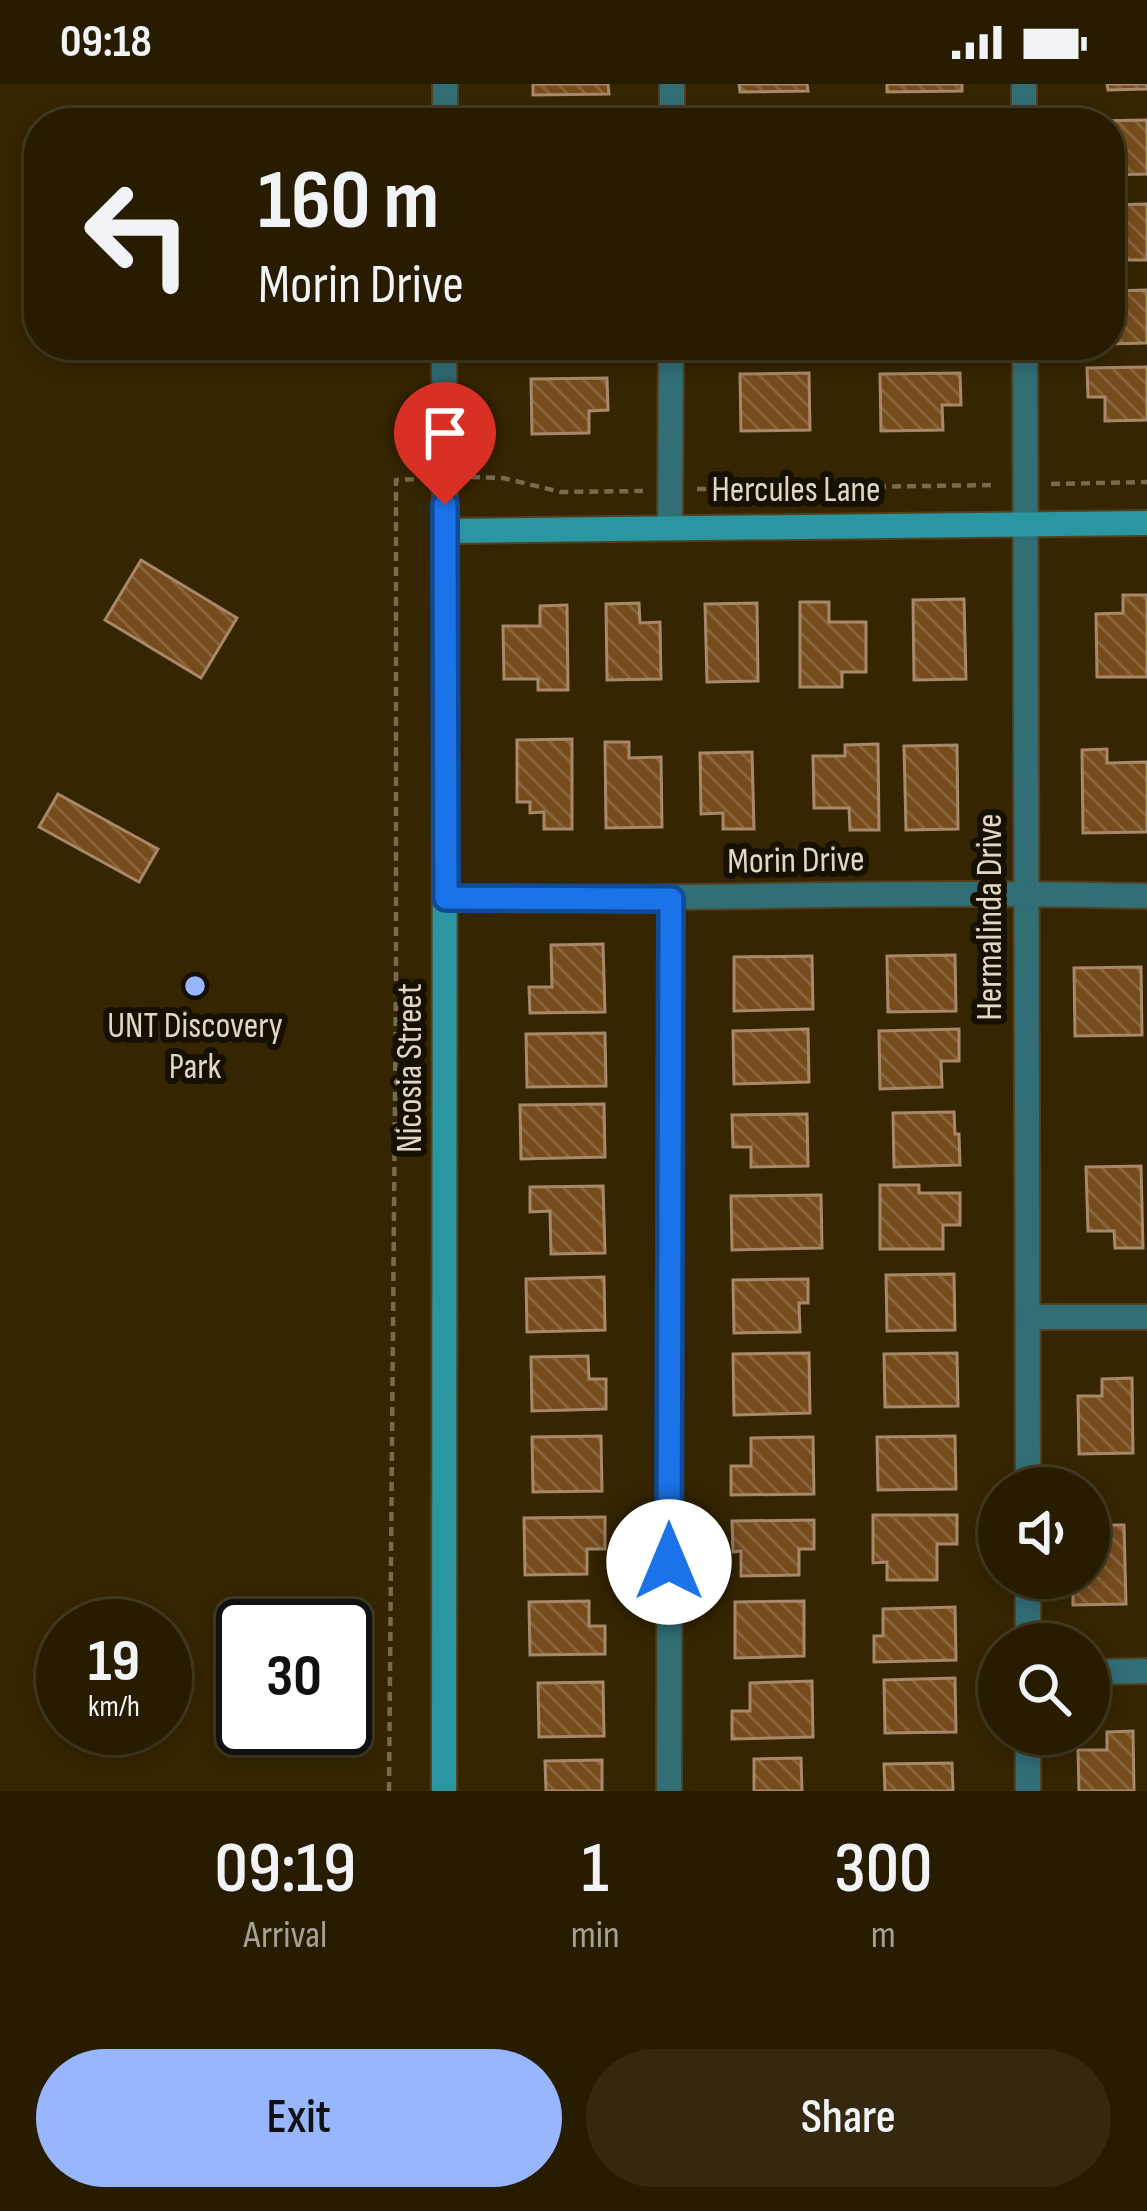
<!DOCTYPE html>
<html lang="en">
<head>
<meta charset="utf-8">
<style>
  :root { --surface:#281c00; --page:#34290f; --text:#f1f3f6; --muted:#a5a199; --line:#443a22; --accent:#97b6fd }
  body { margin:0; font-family:"Sofia Sans Condensed",sans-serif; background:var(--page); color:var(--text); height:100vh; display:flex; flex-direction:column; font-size:45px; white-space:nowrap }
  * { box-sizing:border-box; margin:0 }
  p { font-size:39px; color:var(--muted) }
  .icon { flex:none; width:66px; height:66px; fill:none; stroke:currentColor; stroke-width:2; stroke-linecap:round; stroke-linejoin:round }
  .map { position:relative; height:1707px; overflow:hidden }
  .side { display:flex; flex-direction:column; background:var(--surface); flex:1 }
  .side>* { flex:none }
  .hud { position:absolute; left:24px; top:24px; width:1101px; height:252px; border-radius:48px; box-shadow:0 6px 18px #0003,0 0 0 3px var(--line); background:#281c00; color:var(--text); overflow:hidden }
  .buttons { position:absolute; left:978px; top:1383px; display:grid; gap:24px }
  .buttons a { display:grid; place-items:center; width:132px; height:132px; border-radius:50%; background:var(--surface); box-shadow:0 6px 18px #0003,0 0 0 3px var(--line); font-size:60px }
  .speed { position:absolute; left:36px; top:1515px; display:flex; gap:24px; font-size:60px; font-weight:700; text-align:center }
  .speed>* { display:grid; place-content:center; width:156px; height:156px; border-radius:50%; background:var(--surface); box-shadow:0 6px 18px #0003,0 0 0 3px var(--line); line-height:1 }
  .speed small { font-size:30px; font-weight:400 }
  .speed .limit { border:6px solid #111; border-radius:18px; background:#fff; color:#111 }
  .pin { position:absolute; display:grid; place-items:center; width:102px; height:102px; color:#fff; margin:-123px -51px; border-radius:50% 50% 50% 0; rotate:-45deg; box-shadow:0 0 12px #0007 }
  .pin .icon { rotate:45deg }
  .me { position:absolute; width:132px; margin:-66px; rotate:0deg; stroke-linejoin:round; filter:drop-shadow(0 0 9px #0008) }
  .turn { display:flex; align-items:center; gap:42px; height:252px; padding:0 36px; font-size:54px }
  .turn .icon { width:156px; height:156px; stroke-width:2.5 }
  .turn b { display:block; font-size:84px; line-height:102px }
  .eta { display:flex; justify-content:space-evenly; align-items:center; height:204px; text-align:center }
  .eta b { font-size:72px; font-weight:600; line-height:84px }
  .cta { display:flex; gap:24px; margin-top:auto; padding:24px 36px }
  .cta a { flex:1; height:138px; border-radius:72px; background:var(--accent); color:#111; font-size:48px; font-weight:600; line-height:138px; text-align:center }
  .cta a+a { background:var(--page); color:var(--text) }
  .status { display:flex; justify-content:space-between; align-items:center; height:84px; padding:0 60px; background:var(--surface); direction:ltr }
  .status svg { height:33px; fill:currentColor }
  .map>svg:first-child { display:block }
  .building { fill:url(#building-back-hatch); stroke:#a88869; stroke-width:3 }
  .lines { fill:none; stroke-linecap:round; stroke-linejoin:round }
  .street-casing { stroke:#51411f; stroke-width:28 }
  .secondary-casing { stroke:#51411f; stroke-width:28 }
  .path { stroke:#786a4c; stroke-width:4.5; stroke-dasharray:9 6; stroke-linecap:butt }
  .street { stroke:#326e76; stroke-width:24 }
  .secondary { stroke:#2996a2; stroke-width:24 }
  .route-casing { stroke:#114b97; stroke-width:30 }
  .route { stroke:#1a73e8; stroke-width:21 }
  .poi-dot { fill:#97b6fd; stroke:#161003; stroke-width:4.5 }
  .labels { text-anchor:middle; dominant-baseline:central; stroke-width:12; stroke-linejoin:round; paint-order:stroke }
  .street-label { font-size:36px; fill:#e1d7c3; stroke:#161003 }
  .poi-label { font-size:36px; fill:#e1d7c3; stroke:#161003 }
</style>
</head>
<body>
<div class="status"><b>09:18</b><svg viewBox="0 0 49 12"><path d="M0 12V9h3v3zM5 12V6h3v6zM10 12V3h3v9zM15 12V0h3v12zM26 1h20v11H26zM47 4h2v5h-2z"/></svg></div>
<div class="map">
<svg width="1147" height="1707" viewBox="0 0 1147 1707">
  <defs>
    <pattern id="building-back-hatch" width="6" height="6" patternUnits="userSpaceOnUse" patternTransform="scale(3)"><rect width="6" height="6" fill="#764c1d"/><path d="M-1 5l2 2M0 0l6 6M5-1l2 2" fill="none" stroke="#89653c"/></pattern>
  </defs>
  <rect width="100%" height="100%" fill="#352500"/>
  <g class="building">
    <path d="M533,0H608L609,10L533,11Z"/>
    <path d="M739,0H807L808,7L740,8Z"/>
    <path d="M887,0H962V7L887,8Z"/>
    <path d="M1107,0H1147V5L1108,6Z"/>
    <path d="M1147,36V90L1110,91V39L1091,37Z"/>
    <path d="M1147,120V176H1110V121Z"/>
    <path d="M1147,206V259L1110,260V207Z"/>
    <path d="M526,261H607V270L526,271Z"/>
    <path d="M739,261H803V264L739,265Z"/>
    <path d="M887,261H945V265L887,266Z"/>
    <path d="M1147,283V336L1105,337V313H1088L1087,284Z"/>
    <path d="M809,289L810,346L741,347L740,290Z"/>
    <path d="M960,289L961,321H942L943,346L881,347L880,290Z"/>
    <path d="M607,294L608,326L589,327V349L532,350L531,295Z"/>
    <path d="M141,476L237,534L201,594L105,536Z"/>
    <path d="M1123,511H1147V593H1097L1096,530L1123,529Z"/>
    <path d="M964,515L966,595L914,596L913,516Z"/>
    <path d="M800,518H829V538H866V588H842V603H800Z"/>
    <path d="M639,519L640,539L660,538L661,595L607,596L606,520Z"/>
    <path d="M757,519L758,597L707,598L705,520Z"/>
    <path d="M567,521L568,606H538V595H504L503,542H540V522Z"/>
    <path d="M572,655V745H544V728L530,729V718H517V656Z"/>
    <path d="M605,658H629V674L661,673L662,743L606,744Z"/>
    <path d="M878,660L879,746H850L849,724H814L813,672H845V661Z"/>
    <path d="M957,661L958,745L906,746L904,662Z"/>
    <path d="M1107,665V679L1147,678V748L1083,749L1082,666Z"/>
    <path d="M752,668L754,745H723V729L701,730L700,669Z"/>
    <path d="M58,710L158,765L139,798L39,743Z"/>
    <path d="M603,860L605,928L530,929L529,903H552L551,861Z"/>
    <path d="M955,871L956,927L888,928L887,872Z"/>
    <path d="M812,872L813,925L734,927V873Z"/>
    <path d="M1141,883L1142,951L1075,952L1074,884Z"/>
    <path d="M808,945L809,998L734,1000L733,947Z"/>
    <path d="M959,945V977H941L942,1003L880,1005L879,947Z"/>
    <path d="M605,949L606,1002L527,1003L526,950Z"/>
    <path d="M604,1020L605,1073L521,1075L520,1021Z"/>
    <path d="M954,1028L955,1050H959L960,1081L894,1083L893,1029Z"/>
    <path d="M807,1030L808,1082L751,1083V1063H733L732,1031Z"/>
    <path d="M1141,1082L1143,1164H1115L1114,1147H1088L1086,1083Z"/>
    <path d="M880,1101H919V1109H960V1141H943V1165H880Z"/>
    <path d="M603,1102L605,1169L551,1170L550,1127L530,1128V1103Z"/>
    <path d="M821,1111L822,1164L732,1166L731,1112Z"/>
    <path d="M954,1190L955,1246L887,1247L886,1191Z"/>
    <path d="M604,1193L605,1246L527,1248L526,1195Z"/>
    <path d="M808,1195V1219H799L800,1248L734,1249L733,1196Z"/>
    <path d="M809,1269L810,1329L734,1331L733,1270Z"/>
    <path d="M957,1269L958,1322L885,1323L884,1270Z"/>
    <path d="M588,1272L589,1295H606V1325L532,1327L531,1273Z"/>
    <path d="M1132,1294L1133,1369L1079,1370L1078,1312H1102V1295Z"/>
    <path d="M601,1352L602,1407L533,1408L532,1353Z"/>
    <path d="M955,1352L956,1405L878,1406L877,1353Z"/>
    <path d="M813,1353L814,1410L731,1411V1382H751V1354Z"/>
    <path d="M873,1431H957V1460H937V1496H887V1478L873,1479Z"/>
    <path d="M605,1433V1465H587V1490L525,1491L524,1434Z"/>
    <path d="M814,1436V1465H799V1491L741,1492V1467L733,1468L732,1437Z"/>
    <path d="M1089,1441H1124L1126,1520L1073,1521V1494H1089Z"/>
    <path d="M589,1517V1542H605V1570L530,1571L529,1518Z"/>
    <path d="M804,1517V1572L735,1574V1518Z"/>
    <path d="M955,1523L956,1576L874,1578V1552H883V1525Z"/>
    <path d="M955,1594L956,1648L885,1649L884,1596Z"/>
    <path d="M812,1597L813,1653L732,1655V1627H750V1599Z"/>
    <path d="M603,1598L604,1652L539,1653L538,1599Z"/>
    <path d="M1133,1647L1134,1707H1079L1078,1666H1107V1648Z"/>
    <path d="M801,1674L802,1707H754V1675Z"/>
    <path d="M602,1676V1707H546L545,1677Z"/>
    <path d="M952,1679L953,1707H885L884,1680Z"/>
  </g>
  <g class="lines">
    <defs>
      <g id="street">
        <path d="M1024,0V39"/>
        <path d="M445,39V0"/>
        <path d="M672,39V0"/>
        <path d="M444,261L445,447"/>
        <path d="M1025,261L1028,1404"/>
        <path d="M670,443L671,261"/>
        <path d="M446,814C680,816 914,806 1147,812"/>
        <path d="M1028,1233H1147"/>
        <path d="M1028,1560V1494"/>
        <path d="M1089,1588L1147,1587"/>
        <path d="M669,1707L671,815"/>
        <path d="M1028,1707V1650"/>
      </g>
      <path id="secondary" d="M444,1707L445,447L1147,439"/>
    </defs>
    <use href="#street" class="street-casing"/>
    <use href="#secondary" class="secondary-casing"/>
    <g class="path">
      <path d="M471,393L503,394L561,408L643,407"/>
      <path d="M1051,400L1147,398"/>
      <path d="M697,405L997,401"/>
      <path d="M389,1707L396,896V396L417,395"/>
    </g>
    <use href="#street" class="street"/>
    <use href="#secondary" class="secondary"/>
  </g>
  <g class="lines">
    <defs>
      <path id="route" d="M445,421L446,814L671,815L669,1478"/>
    </defs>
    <use href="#route" class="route-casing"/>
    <use href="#route" class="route"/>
  </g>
  <circle class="poi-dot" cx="195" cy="902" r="12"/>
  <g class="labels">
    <g class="street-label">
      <text x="796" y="406">Hercules Lane</text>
      <text transform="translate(796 777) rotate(-1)">Morin Drive</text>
      <text transform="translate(990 833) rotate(-90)">Hermalinda Drive</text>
      <text transform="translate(410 984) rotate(-90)">Nicosia Street</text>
    </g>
    <g class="poi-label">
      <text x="195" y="942">UNT Discovery<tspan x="195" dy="41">Park</tspan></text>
    </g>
  </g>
</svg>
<div class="buttons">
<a><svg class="icon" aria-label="sound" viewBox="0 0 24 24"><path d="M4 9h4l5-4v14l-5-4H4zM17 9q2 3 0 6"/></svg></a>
<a><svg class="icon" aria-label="search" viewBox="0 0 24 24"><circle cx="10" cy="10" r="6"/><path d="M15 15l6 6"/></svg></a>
</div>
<div class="speed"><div>19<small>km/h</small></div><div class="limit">30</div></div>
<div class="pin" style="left:445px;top:421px;background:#d93025"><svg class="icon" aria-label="arrive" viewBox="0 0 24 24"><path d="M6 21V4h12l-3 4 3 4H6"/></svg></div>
<svg class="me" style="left:669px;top:1478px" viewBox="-20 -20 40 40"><circle r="19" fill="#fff"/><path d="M0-13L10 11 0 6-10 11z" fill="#1a73e8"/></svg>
<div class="hud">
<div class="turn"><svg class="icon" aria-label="left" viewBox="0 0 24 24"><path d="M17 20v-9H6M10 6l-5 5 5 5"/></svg><div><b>160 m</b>Morin Drive</div></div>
</div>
</div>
<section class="side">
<div class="eta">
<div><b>09:19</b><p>Arrival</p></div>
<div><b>1</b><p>min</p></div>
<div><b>300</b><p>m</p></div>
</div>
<div class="cta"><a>Exit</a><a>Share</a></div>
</section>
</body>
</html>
